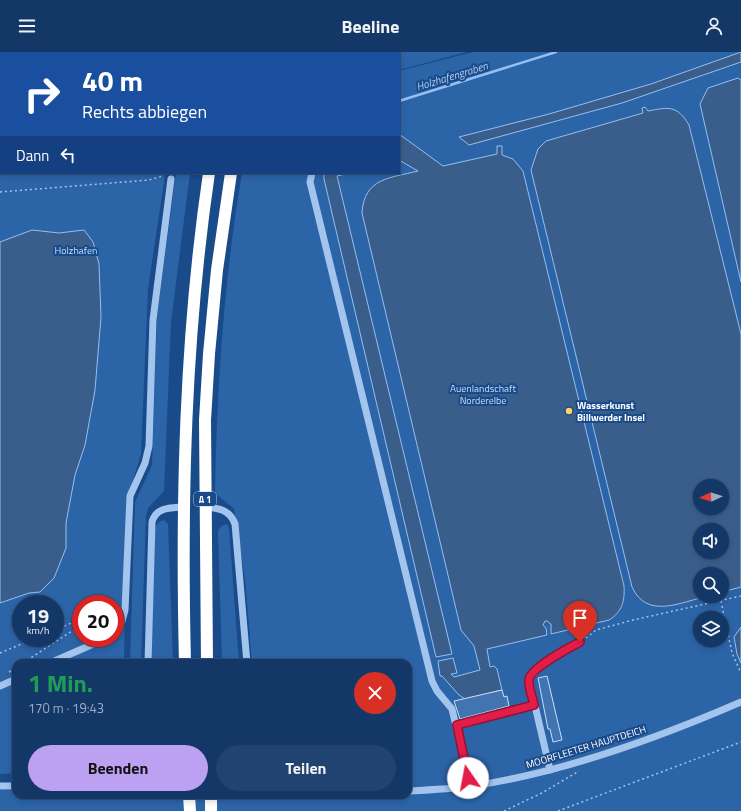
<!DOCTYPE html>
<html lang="de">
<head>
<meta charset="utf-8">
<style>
  :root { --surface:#133868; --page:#204371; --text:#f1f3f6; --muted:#9dacc0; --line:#32527c; --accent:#bca0f2 }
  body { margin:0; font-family:"Titillium Web",sans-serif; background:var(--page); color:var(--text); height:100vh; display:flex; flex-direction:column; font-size:15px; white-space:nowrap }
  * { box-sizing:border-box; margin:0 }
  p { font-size:13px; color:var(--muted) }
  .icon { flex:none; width:22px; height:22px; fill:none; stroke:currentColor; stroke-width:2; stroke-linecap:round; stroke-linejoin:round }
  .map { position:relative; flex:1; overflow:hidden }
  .drawer { position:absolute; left:12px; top:607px; width:400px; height:140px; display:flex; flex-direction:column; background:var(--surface); border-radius:12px; box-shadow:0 2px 6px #0003,0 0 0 1px var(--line) }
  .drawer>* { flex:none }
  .top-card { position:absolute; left:0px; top:0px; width:400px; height:122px; box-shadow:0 2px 6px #0003,0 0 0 1px var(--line); background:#1a4fa0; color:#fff; overflow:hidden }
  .needle { width:26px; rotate:266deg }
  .buttons { position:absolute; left:693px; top:427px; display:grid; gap:8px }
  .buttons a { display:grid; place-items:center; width:36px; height:36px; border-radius:50%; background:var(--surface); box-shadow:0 2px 6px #0003,0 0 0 1px var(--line); font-size:20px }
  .speed { position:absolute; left:12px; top:543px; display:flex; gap:8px; font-size:20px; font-weight:700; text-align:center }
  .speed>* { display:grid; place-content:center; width:52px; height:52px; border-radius:50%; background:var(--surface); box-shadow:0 2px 6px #0003,0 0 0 1px var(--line); line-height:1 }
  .speed small { font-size:10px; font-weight:400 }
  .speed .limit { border:6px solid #d22; background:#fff; color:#111 }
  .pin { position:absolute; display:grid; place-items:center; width:34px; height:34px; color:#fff; margin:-41px -17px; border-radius:50% 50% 50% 0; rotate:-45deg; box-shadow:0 0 4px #0007 }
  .pin .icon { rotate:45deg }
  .me { position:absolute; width:44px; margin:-22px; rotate:348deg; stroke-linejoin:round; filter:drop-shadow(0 0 3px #0008) }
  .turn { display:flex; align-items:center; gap:14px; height:84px; padding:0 16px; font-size:18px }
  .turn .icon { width:52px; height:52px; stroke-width:2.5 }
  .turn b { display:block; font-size:28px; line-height:34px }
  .then { display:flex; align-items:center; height:38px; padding:0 16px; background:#0003; gap:8px; font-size:15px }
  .round { display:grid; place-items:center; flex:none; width:42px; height:42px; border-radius:21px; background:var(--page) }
  .headline { display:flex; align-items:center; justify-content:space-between; height:68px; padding:0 16px }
  h1 { font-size:24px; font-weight:700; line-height:30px; color:#1e9e55 }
  .button { display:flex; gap:8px; margin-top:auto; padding:8px 16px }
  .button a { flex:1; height:46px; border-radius:24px; background:var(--accent); color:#111; font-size:16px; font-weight:700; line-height:46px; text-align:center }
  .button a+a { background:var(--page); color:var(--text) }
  header { display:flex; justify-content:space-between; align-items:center; height:52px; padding:0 16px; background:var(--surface); font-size:18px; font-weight:700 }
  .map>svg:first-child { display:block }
  .green { fill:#2c64a8; fill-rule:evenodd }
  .water { fill:#3a5e8c; stroke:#95bff0; fill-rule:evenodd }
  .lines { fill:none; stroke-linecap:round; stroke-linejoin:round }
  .stream { stroke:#95bff0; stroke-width:2.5 }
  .building { fill:#4274b2; stroke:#c8dffa }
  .path { stroke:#a3c4ed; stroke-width:1.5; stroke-dasharray:2 3; stroke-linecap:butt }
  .minor { stroke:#a3c4ed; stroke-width:7 }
  .highway { stroke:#fff; stroke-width:12 }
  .route-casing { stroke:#92132f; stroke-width:10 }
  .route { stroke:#e11d48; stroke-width:7 }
  .poi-dot { fill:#ffd15f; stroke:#194a8a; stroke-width:1.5 }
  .labels { text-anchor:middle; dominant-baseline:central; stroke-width:4; stroke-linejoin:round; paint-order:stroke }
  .shield { fill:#194a8a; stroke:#bac9dc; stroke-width:1 }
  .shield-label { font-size:9px; font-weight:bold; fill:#fff }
  .park-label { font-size:10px; fill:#c8dffa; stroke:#194a8a }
  .poi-label { font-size:10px; font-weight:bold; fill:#fff; stroke:#194a8a; text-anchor:start }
  .street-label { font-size:10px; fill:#fff; stroke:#194a8a }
  .water-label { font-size:11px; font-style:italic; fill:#afcef5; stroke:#194a8a }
</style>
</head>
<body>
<header><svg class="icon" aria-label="menu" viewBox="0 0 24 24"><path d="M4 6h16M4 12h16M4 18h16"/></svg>Beeline<svg class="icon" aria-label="person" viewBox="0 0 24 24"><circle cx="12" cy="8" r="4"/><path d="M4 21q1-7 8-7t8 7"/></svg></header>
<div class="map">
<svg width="741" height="759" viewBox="0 0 741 759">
  <rect width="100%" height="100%" fill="#194a8a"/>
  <g class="green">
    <path d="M1,0H203L1,2Z"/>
    <path d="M272,0H467L399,18V1Z"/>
    <path d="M473,0H741V759H0V738H16V743H408V611H252L245,527L234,457L215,441C217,334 224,226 242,121H399V19ZM700,434H722V456H700ZM700,478H722V500H700ZM700,522H722V544H700ZM700,566H722V588H700Z"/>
    <path d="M0,118L1,121H190L171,270L164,439L148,456L146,464L141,611H125L130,609L135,450L152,413L157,265L176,121L165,123L148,237L141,402L127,447L124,611H16V721L0,722ZM21,552H55V586H21ZM81,552H115V586H81Z"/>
    <path d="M164,468L168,472L173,611H151L155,475L159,470Z"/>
    <path d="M227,472L229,476L239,611H222L218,479L221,474Z"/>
  </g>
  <g class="water">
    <path d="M741,0V10L622,51L469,93L459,85L549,62L651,32Z"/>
    <path d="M738,26L741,28V230L700,52L708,36Z"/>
    <path d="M645,55L648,59C669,55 677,53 689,73L741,282V535L722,540V522H700V544H708C681,550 647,568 632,535L531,118L538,97L546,89L643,61L642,56ZM700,434H722V456H700ZM700,478H722V500H700Z"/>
    <path d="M399,82L443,114L497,102V94H502V103L513,107L523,119L624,534C625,549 622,560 609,568L551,582V572L547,569H545L543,573L546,576L547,583L487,597L490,615L494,614L497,617L502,638L465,647L459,643L442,624H440L438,609L453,606L457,621L451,622L454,625L480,618L474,594L461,578L362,161C364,126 390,126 418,119L399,108Z"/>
    <path d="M324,121H350L337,124L452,602L436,605L324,127Z"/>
    <path d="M32,178L59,181L84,178L93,190L99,212L101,265L95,338L85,393L75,423L66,471V496L54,526L40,540L29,541L0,551V190Z"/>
    <path d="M741,575V611L737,602L734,585Z"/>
  </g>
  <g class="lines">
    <path class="stream" d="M399,49L556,0"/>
  </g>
  <g class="building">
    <path d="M547,624L562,688L553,690L550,677H548L538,626Z"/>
    <path d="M502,638L504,645L507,644L509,654L460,667L454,649Z"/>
  </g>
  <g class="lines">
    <g class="path">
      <path d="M174,1L175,0"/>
      <path d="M312,1L313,0"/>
      <path d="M0,140L149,128L163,124"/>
      <path d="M721,549L732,601L741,621"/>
      <path d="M55,578L81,567"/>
      <path d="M586,586L596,578L633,568L741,544"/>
      <path d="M0,601L36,586"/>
      <path d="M23,611L78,575L81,570"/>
      <path d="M9,620L16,616"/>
      <path d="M504,759L542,741L579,719"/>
      <path d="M558,759L741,690"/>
    </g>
    <g class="minor">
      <path d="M312,121L310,130L432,629L437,639L452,657L470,734"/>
      <path d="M205,455C219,456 230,458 235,472L247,611"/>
      <path d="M115,580L122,569L125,558L130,444L145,411L149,394L153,268L171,127"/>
      <path d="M50,611L107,586"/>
      <path d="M148,611L152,470C156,455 170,456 183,455"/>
      <path d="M0,634L16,627"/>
      <path d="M457,673L534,653"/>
      <path d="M550,718L529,628C536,614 566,597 580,590"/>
      <path d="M0,734H16"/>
      <path d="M408,739C429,738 451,737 472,734C561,721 658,686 741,650"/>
    </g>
    <g class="highway">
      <path d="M232,1L233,0"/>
      <path d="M254,1V0"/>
      <path d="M185,611C181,447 185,284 209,121"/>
      <path d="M207,611L205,368L209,302L217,218L231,121"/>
      <path d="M189,743L190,759"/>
      <path d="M211,743V759"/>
    </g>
  </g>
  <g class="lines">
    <defs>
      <path id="route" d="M468,726L457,673L534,653C533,646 528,636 529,628C529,617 570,595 580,590"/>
    </defs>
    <use href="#route" class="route-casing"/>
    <use href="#route" class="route"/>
  </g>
  <circle class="poi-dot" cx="569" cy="359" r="4"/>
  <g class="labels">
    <rect class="shield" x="194" y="440" width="22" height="14" rx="3"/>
    <g class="shield-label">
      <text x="205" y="447">A 1</text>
    </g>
    <g class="park-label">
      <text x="76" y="198">Holzhafen</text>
      <text x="483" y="336">Auenlandschaft<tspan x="483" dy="12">Norderelbe</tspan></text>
    </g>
    <g class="poi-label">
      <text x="577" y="353">Wasserkunst<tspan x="577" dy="12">Billwerder Insel</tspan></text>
    </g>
    <g class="street-label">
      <text transform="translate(586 695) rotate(-17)">MOORFLEETER HAUPTDEICH</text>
    </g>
    <g class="water-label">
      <text transform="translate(452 24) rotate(-17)">Holzhafengraben</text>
    </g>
  </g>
</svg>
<div class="buttons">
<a><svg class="needle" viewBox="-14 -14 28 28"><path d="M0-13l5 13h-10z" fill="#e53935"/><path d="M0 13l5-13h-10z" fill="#9dacc0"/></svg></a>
<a><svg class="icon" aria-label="sound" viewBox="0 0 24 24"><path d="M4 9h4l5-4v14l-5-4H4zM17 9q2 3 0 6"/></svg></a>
<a><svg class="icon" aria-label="search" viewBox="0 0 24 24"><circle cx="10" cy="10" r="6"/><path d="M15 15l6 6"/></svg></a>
<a><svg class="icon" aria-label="layers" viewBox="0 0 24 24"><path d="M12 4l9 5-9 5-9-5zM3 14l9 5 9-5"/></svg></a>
</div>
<div class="speed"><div>19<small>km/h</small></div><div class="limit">20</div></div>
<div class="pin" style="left:580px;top:590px;background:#d93025"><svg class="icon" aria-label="arrive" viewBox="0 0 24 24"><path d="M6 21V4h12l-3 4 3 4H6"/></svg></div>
<svg class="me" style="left:468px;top:726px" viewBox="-20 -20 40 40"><circle r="19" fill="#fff"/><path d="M0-13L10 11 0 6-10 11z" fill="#e11d48"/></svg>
<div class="top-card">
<div class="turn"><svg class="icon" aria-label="right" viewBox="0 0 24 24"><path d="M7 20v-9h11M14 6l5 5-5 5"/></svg><div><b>40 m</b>Rechts abbiegen</div></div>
<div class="then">Dann<svg class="icon" aria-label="left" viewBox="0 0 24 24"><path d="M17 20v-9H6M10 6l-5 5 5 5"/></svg></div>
</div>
<section class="drawer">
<div class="headline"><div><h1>1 Min.</h1><p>170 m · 19:43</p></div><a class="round" style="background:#d93025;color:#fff"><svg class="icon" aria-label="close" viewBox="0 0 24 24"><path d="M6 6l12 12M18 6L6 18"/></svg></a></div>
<div class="button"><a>Beenden</a><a>Teilen</a></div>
</section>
</div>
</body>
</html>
